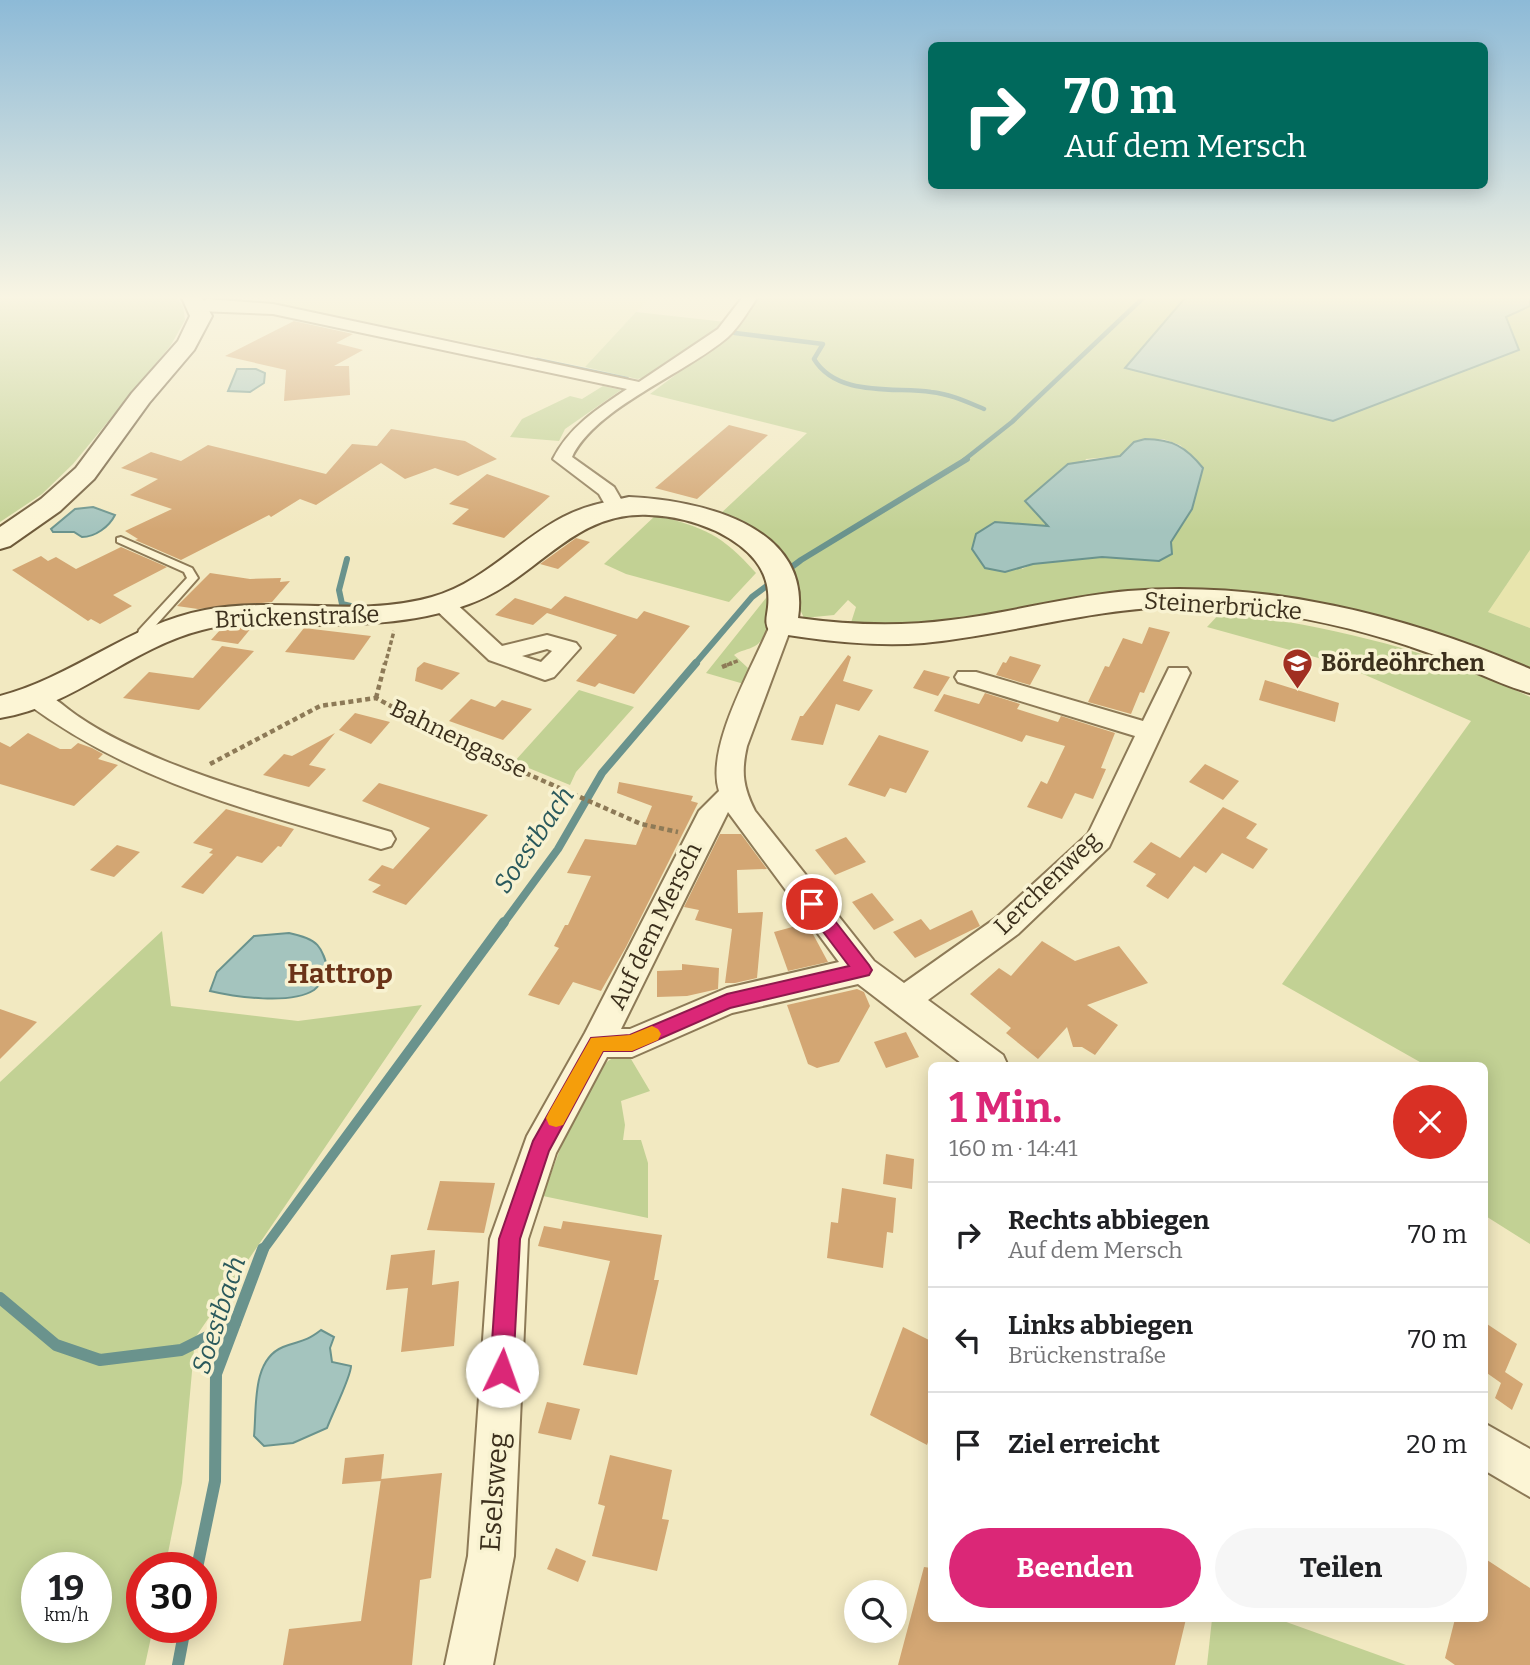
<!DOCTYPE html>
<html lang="de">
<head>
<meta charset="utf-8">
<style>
  :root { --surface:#fff; --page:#f6f6f6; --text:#202124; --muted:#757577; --line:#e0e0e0; --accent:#db2777 }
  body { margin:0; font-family:Bitter,serif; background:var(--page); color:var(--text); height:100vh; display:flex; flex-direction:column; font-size:26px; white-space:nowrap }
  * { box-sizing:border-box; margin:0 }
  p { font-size:23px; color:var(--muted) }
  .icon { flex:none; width:38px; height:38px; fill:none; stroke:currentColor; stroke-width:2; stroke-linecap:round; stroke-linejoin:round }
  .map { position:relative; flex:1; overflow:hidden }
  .drawer { position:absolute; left:928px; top:1062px; width:560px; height:560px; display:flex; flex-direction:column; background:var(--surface); border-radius:10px; box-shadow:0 4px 18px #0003 }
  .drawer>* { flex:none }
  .banner { position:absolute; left:928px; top:42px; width:560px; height:147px; border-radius:10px; box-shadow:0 4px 18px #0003; background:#00695c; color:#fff; overflow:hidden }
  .buttons { position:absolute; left:844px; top:1580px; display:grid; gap:14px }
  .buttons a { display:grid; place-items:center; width:63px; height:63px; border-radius:50%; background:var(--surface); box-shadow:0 4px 18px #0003; font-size:35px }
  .speed { position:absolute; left:21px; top:1552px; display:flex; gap:14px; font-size:35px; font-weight:700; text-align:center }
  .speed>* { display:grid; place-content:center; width:91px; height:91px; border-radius:50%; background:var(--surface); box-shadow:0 4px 18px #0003; line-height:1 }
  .speed small { font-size:18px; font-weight:400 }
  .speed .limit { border:10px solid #d22; background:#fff; color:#111 }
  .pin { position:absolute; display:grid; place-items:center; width:60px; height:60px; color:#fff; margin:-30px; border:4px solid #fff; border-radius:50%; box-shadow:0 2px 7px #0007 }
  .me { position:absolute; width:77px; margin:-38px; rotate:3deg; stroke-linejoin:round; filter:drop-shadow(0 0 5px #0008) }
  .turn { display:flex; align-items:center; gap:24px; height:147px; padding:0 21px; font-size:32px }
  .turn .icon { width:91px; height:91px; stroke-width:2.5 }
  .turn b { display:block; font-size:49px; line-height:60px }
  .round { display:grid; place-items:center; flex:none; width:74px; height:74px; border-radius:37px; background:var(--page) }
  .summary { display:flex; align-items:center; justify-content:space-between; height:119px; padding:0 21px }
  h1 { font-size:42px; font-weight:700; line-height:52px; color:var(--accent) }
  .primary-button { display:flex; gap:14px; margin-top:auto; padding:14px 21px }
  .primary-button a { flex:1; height:80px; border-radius:42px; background:var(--accent); color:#fff; font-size:28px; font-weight:700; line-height:80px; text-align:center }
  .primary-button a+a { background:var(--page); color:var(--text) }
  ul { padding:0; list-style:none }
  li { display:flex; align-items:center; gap:21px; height:105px; padding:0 21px; border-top:2px solid var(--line) }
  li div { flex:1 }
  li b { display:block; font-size:26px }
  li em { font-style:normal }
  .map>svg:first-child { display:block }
  .farmland { fill:#e8e5ad }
  .green { fill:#c2d194; fill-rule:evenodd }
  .water { fill:#a4c4be; stroke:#6a938d; stroke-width:2 }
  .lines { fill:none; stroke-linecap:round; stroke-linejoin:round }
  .stream-far4 { stroke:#6a938d; stroke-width:4.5 }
  .stream-far3 { stroke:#6a938d; stroke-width:6 }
  .stream-far2 { stroke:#6a938d; stroke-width:8 }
  .stream-far1 { stroke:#6a938d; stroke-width:10 }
  .stream { stroke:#6a938d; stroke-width:12 }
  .building { fill:#d3a673 }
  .lane-casing { stroke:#8d7a57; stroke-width:4 }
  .street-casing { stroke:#8d7a57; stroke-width:4 }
  .secondary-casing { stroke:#6e5a3a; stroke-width:4 }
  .path-far1 { stroke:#8d7a57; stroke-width:3.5; stroke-dasharray:4.5 2.5; stroke-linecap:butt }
  .path { stroke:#8d7a57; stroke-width:4.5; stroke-dasharray:5 3.5; stroke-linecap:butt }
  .lane { fill:#fcf5d5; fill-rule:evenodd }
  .street { fill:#fcf5d5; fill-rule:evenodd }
  .secondary { fill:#fcf5d5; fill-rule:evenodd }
  .route { fill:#db2777; stroke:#8e194d; stroke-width:2 }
  .slow { fill:#f59e0b }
  .labels { text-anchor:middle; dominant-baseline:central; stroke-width:7; stroke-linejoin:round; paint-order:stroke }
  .street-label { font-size:24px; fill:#3b2f1c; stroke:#f8f2d1 }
  .poi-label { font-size:24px; font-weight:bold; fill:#3b2f1c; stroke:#f8f2d1; text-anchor:start }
  .water-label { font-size:26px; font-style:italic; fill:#2a595c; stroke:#f8f2d1 }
  .quarter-label { font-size:28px; font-weight:bold; fill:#6b3318; stroke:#f8f2d1 }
  .near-street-label { font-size:28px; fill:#3b2f1c; stroke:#f8f2d1 }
</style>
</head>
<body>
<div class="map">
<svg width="1530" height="1665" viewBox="0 0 1530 1665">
  <rect width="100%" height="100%" fill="#f2e9c1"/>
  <g class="farmland">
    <path d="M283,298H649L585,367L274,303Z"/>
    <path d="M1530,550V628L1488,612Z"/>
  </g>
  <g class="green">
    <path d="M0,298H176L183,306L185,320L171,345L73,464L42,494L0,522Z"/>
    <path d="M758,298H1530V550L1488,612L1530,628V668L1460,640L1311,600L1221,589L1125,590L1040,603L951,623L849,629L856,607L848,600L834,615L804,618L798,605L719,515L807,433L650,394L730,334ZM1163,439L1180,445L1203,468L1192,509L1171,542V555L1159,561L1102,557L1033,564L1022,569L995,522L1049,526L1086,459L1120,456L1134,442Z"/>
    <path d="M636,312L726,322L718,332L650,377L637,379L585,367Z"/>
    <path d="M603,386L621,390L565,429L559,441L510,437L522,419L570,396L582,399Z"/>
    <path d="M656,515C706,529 720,533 756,573L729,602L626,574L604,564Z"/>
    <path d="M770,593C772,608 770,637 755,646C748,650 741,650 734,655L748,668L744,684L706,673Z"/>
    <path d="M1222,611C1329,627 1433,649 1530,697V1244L1484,1215V1066H1427L1282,984L1471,721L1340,664L1207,627Z"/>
    <path d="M579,690L634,707L576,772L570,785L514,762Z"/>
    <path d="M162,931L171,1006L298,1021L422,1005L195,1338L182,1483L165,1568H142V1628H153L145,1665H0V1082ZM37,1568H96V1628H37Z"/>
    <path d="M628,1054L650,1091L621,1101L625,1125L623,1140H641L648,1163V1218L543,1196C556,1161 581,1085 608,1061C613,1057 622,1056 628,1054Z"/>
    <path d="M1212,1619H1278L1406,1665H1207Z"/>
  </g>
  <g class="water">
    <path d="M1185,298H1530V306L1506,317L1519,350L1333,421L1125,368Z"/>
    <path d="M237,369H256L265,373L264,383L250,392L228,391Z"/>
    <path d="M1145,439C1172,439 1186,447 1203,468L1192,509L1171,542L1172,554L1159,561L1102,557L1033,564L1005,572L985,568L972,549L976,534L995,522L1048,526L1025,501L1068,464L1120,456L1134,442Z"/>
    <path d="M93,507L115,515C109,527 95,537 82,537L74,532H53L51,529L75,509Z"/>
    <path d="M289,933C318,939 322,945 329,974C324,979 319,986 314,990C291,1005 235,997 210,991L217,972L254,936Z"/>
    <path d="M321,1330L334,1337L330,1348L332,1362L351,1366C351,1377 332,1414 327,1428L293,1443L264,1446L254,1436C257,1409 251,1360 283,1347C301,1340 304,1343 321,1330Z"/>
  </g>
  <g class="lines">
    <g class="stream-far4">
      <path d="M735,333L823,344L814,359C837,397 893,387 931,392C950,394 967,402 984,409"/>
      <path d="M537,360L627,379"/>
      <path d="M964,460L1012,422L1143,298"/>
    </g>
    <g class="stream-far3">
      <path d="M347,559L339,590L342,604L355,607"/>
      <path d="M694,665L752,597L801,560L967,459"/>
    </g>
    <path class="stream-far2" d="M503,924L558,849L602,773L696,663"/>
    <path class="stream-far1" d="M262,1251L504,922"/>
    <g class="stream">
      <path d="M0,1298L56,1345L100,1360L181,1350L235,1323"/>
      <path d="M197,1568L215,1481L216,1374L263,1249"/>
      <path d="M178,1665L185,1628"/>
    </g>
  </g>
  <g class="building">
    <path d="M294,321L353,334L336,343L363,350L334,366H349L350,395L284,401L286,370L225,356Z"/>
    <path d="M729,425L768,435L697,499L655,488Z"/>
    <path d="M391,429L465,441L497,459L458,476L435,468L405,479L381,463L316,505L300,499L271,517L269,515L181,560L135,540L138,539L125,531L172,509L130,495L158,479L121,468L151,452L181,461L208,445L326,474L352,444L377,446Z"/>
    <path d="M487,474L550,496L504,538L452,524L469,509L449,504Z"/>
    <path d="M576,538L590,542L558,569L540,564Z"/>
    <path d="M121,547L167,567L113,595L132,606L100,624L91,619L88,621L12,570L41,556L48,561L56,557L76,569Z"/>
    <path d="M210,573L250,579L281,578L280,582L290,581L272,602L198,609L177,606Z"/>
    <path d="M565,596L637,619L644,611L690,626L634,694L599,683L595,687L576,681L617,635L547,613L533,625L495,615L515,598L551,609Z"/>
    <path d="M252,627L238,644L211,640L221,629Z"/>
    <path d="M1149,627L1170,632L1144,693L1140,692L1131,714L1088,702L1105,666L1109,667L1123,638L1142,644Z"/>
    <path d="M304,628L371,636L354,660L285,652Z"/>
    <path d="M222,646L254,651L199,710L123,698L149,672L193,678Z"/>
    <path d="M848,655L851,657L843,681L873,690L859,711L836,704L823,745L791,740L800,716H803Z"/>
    <path d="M1010,656L1041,665L1030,685L996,675L1003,662L1006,663Z"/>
    <path d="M424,662L460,673L442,690L415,681L417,668Z"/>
    <path d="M924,670L950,677L938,696L913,688Z"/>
    <path d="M1265,680L1339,703L1335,722L1259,700Z"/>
    <path d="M985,693L1020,704L1017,709L1058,722L1061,716L1115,733L1101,768L1106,769L1093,799L1075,793L1062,819L1027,807L1041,781L1047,784L1065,746L1026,735L1022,742L934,711L944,694L979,704Z"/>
    <path d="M471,699L495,707L502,700L532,709L503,740L449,721Z"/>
    <path d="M355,713L390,722L371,744L339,730Z"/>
    <path d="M28,733L60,749H71L78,743L92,748L103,754L98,759L118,765L74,806L0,784V742L10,747Z"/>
    <path d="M335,733L309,765L326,769L309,787L263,775L284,754L292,756Z"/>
    <path d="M879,735L929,751L906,793L890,788L885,797L848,785Z"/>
    <path d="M1205,764L1239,781L1223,800L1189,782Z"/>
    <path d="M619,782L693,796L691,801L698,803L626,947L601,991L573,982L559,1005L528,995L559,948L554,946L565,925H568L591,876L567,873L585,839L636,845L652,806L617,793Z"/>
    <path d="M379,783L488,815L406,905L372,892L381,885L368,880L382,865L393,869L430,828L362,801Z"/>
    <path d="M1223,807L1257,824L1246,838L1268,849L1253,869L1222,853L1206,873L1194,866L1168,899L1146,886L1156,874L1133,862L1151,842L1180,858Z"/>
    <path d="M226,809L294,829L281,847L278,846L262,863L237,856L203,894L181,887L213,854L209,853L213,849L193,843Z"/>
    <path d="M720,834H741L767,869L737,870L738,913L763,912L757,978L735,983H725L732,929L695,920L699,910L684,907Z"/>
    <path d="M846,837L866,862L835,875L815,850Z"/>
    <path d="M117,845L140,852L114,877L90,870Z"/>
    <path d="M872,893L894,920L874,930L852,902Z"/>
    <path d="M972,910L980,926L915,958L893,932L921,919L930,930Z"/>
    <path d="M807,923L828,962L788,971L774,932Z"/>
    <path d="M1042,941L1075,961L1119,946L1148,983L1087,1005L1118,1025L1095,1055L1082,1047H1073L1067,1027L1038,1059L1006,1033L1011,1028L970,994L999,968L1011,976Z"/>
    <path d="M682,964L719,968L718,989L687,996L657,997V971L682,970Z"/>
    <path d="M857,989L864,992L870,1006L839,1062L817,1068L808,1064L787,1005Z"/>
    <path d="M0,1009L37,1022L0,1059Z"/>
    <path d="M906,1032L919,1057L886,1068L874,1042Z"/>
    <path d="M886,1154L914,1159L912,1189L883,1184Z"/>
    <path d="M440,1181L495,1183L484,1233L427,1230Z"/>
    <path d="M842,1188L896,1198L893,1233L887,1232L883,1268L827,1258L831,1222L838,1223Z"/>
    <path d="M563,1221L662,1235L654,1280H659L637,1375L583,1365L610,1261L538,1246L544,1226L561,1229Z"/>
    <path d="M435,1250L432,1285L459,1281L454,1346L401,1352L408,1288L386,1290L391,1255Z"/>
    <path d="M1484,1322L1517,1344L1505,1372L1523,1384L1512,1410L1495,1398L1501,1383L1484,1371Z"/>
    <path d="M903,1327L931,1341V1433L927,1445L870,1415Z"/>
    <path d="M547,1402L580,1409L571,1440L538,1433Z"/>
    <path d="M384,1454L381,1481L342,1484L345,1458Z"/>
    <path d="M610,1455L672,1470L662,1519L669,1520L657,1571L592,1556L605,1506L598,1504Z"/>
    <path d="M442,1473L431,1578L420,1580L412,1665H283L289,1629L361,1621L381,1479Z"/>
    <path d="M556,1548L586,1561L578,1582L547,1569Z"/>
    <path d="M1484,1558L1530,1588V1665H1455L1445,1658L1455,1619H1484Z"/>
    <path d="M924,1567L931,1568V1619H1186L1175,1665H898Z"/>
  </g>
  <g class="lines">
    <defs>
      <path id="lane" d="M121,537L192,568L198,578L149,633L146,643L142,644L136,640L139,630L187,578L184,572L117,542V538Z"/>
      <g id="street">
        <path d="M742,298H757C748,311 740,326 728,337C685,374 596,407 572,457L614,487L625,506L615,512L608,510L599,494L553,459C569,427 597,409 627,389L273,314L199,311L191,306L207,299L273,304L639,382L718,329Z"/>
        <path d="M443,597L451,599L502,646L547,635L576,643L580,648L554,677L545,680L489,660L435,609L432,604ZM547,649L552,651L541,662L522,656Z"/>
        <path d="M781,618L792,625L747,746C741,772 743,787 755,811L874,961L904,983L996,918L1088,834L1135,736L958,682L955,677L958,672H976L1143,721L1169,668H1187L1190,673L1109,847L1018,934L928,1000L1003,1055L1008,1066H965L858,984L732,1013L632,1057H607L556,1153L528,1239L514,1556L493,1665H445L468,1556L490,1239L527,1136L585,1033L699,811L719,791C705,747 753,667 770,625ZM728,812L839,962L727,988L630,1029H621Z"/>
        <path d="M34,688C51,693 64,707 79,717C105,735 136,749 165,761C238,791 316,809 391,832L395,839L391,846L381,849C253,811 135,784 25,702L22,696L25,690Z"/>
        <path d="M1484,1423L1530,1449V1497L1484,1470Z"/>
      </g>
      <g id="secondary">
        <path d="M182,298H202L212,316L194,350L149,403L94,479L60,511L10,546L0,549V527L41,499L76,468L132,393L178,341L190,316Z"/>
        <path d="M629,497C699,500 812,525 798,618C849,625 899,627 951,620C1010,613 1069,596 1128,591C1265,580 1406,615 1530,669V693C1495,683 1461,664 1426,652C1347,624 1260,606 1176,607C1091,608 1009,635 924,643C876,647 828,641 781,634L770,632C764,623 767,617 768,607C772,569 748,547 716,531C694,521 673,516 649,515C571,511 537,580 469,604C412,625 352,625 292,625C263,625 231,622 202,630C130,648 75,706 0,718V696C73,677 130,624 205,610C279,596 358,618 432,597C484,582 517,541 563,517C584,506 605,502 629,497Z"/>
      </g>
    </defs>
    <use href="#lane" class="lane-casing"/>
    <use href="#street" class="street-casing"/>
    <use href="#secondary" class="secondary-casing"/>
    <g class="path-far1">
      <path d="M385,665L394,631"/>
      <path d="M727,665L740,660"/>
    </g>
    <g class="path">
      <path d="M722,667L732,663"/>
      <path d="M376,698L385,663"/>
      <path d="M210,764L320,706L376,698L471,749L641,824L678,832"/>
    </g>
    <use href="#lane" class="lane"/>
    <use href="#street" class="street"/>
    <use href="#secondary" class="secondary"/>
  </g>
  <linearGradient id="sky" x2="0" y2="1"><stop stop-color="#8dbad7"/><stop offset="0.56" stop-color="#f9f5e3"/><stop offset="1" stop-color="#f9f5e3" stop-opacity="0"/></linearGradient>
  <rect width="1530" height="531" fill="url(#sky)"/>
  <path class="route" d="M812,897L818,899L869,965L872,970L869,975L730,1008L632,1051H603L549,1151L520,1239L513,1371L510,1379L502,1383L493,1379L490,1371L499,1239L533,1141L591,1038L630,1035L727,994L849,966L806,909L804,904Z"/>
  <path class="slow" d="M652,1026L658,1029L661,1034L658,1040L632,1051H603L563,1125L556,1127L549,1125L546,1118L549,1112L591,1038L630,1035Z"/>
  <defs>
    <symbol id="school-pin" viewBox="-11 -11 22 30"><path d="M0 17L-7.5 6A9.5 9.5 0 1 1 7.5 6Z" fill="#a12f21" stroke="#f8f2d1"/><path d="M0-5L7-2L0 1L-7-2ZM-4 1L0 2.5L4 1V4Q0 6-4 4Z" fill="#fff"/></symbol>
  </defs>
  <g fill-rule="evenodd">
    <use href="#school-pin" x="1280" y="646" width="35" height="47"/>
  </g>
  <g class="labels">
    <g class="street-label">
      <text transform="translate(1223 606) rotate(4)">Steinerbrücke</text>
      <text transform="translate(297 617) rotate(-2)">Brückenstraße</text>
      <text transform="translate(459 739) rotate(26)">Bahnengasse</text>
      <text transform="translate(1047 883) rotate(-44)">Lerchenweg</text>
      <text transform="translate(655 926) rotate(-64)">Auf dem Mersch</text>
    </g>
    <g class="poi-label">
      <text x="1321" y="663">Bördeöhrchen</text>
    </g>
    <g class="water-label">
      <text transform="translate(534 840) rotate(-56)">Soestbach</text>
      <text transform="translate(219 1315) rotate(-72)">Soestbach</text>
    </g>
    <g class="quarter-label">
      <text x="340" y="973">Hattrop</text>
    </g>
    <g class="near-street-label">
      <text transform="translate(494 1492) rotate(-86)">Eselsweg</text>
    </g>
  </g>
</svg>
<div class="buttons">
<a><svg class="icon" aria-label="search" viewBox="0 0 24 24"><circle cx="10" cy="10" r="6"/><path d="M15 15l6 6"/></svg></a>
</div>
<div class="speed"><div>19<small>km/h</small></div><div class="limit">30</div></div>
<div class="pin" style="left:812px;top:904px;background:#d93025"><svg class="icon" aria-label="arrive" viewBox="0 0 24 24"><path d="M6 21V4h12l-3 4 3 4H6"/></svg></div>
<svg class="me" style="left:502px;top:1371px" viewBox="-20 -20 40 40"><circle r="19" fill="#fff"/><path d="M0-13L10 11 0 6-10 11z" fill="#db2777"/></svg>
<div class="banner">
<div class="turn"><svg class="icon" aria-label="right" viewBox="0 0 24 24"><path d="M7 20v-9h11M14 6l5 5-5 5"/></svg><div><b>70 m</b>Auf dem Mersch</div></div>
</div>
<section class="drawer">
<div class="summary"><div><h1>1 Min.</h1><p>160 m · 14:41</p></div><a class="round" style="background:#d93025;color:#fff"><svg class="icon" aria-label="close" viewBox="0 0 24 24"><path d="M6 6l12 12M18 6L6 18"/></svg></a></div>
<ul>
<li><svg class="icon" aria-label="right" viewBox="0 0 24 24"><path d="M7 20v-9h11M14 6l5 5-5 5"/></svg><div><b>Rechts abbiegen</b><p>Auf dem Mersch</p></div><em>70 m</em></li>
<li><svg class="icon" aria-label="left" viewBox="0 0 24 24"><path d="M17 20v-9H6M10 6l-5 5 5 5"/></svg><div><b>Links abbiegen</b><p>Brückenstraße</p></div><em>70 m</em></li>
<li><svg class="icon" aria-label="arrive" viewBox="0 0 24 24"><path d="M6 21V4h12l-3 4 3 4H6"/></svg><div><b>Ziel erreicht</b></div><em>20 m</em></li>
</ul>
<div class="primary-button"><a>Beenden</a><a>Teilen</a></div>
</section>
</div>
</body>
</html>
